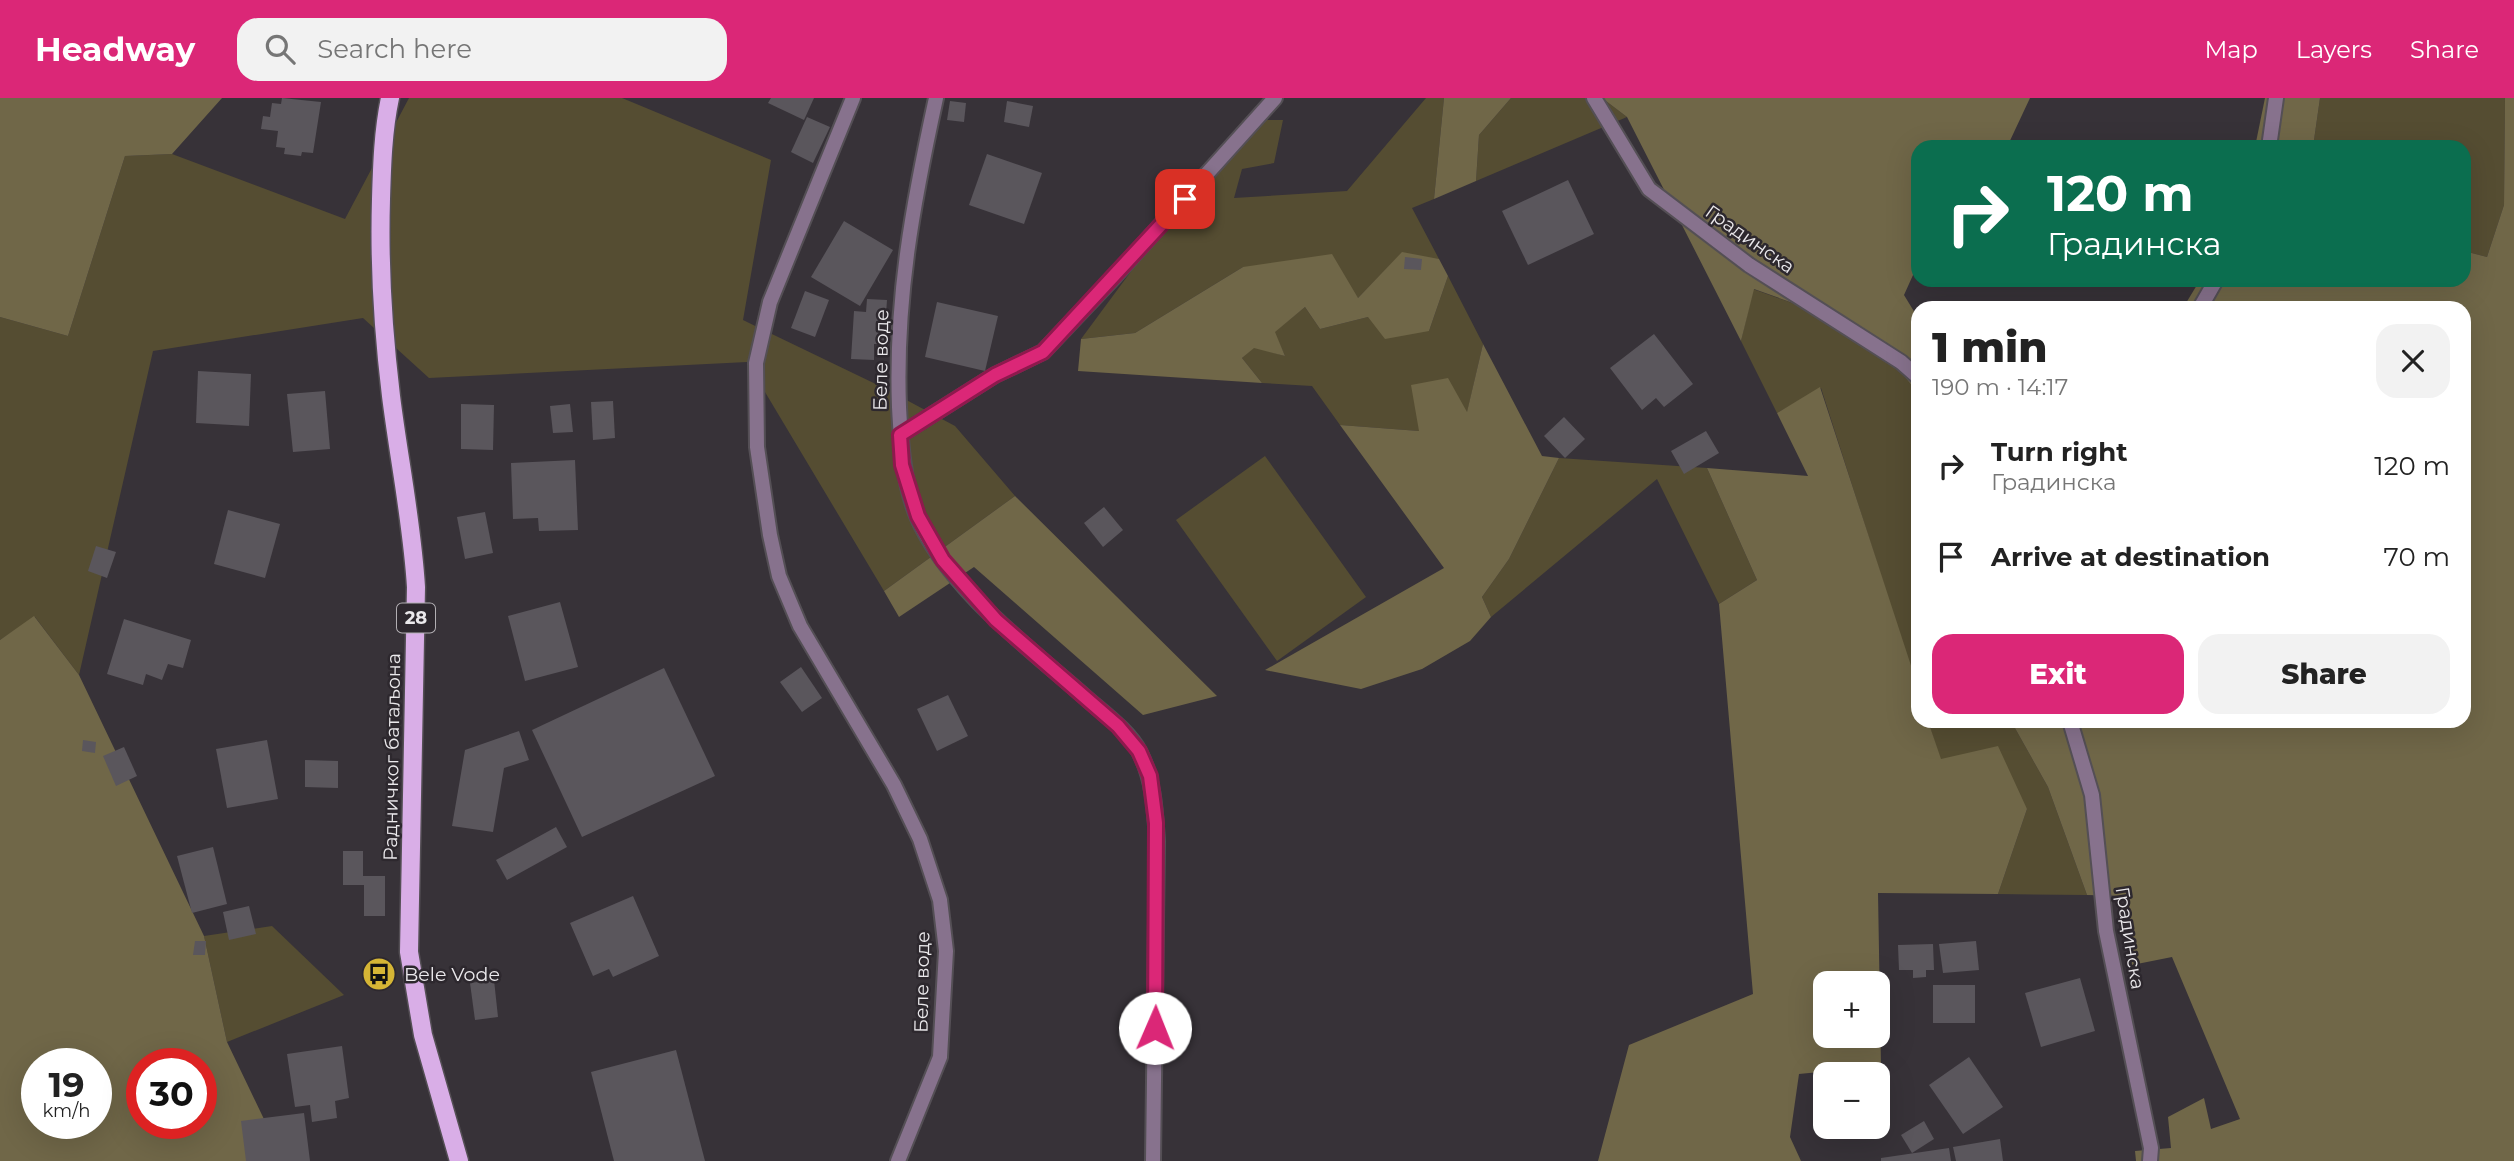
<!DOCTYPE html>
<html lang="en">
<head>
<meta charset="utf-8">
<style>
  :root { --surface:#fff; --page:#f2f2f2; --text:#222; --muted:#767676; --accent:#db2777 }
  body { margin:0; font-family:Montserrat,sans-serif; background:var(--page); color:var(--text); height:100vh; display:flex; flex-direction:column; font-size:26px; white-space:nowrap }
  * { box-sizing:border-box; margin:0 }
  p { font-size:23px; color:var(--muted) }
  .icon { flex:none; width:38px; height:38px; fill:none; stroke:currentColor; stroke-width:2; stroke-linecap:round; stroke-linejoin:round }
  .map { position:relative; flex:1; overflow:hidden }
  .side { position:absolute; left:1911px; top:203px; width:560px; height:427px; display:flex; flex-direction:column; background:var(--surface); border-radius:21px; box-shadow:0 7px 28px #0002 }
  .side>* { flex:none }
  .top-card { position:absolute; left:1911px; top:42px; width:560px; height:147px; border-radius:21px; box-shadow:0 7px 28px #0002; background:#0b6e4f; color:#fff; overflow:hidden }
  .buttons { position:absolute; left:1813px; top:873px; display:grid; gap:14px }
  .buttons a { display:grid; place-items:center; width:77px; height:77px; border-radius:14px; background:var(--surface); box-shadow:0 7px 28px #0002; font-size:35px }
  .speed { position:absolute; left:21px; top:950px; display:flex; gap:14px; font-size:35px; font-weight:700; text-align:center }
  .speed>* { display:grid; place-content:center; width:91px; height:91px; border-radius:50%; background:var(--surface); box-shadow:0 7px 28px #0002; line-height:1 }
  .speed small { font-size:18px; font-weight:400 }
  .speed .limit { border:10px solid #d22; background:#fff; color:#111 }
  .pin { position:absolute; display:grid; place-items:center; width:60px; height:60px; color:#fff; margin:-30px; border-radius:14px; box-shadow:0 4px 10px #0006 }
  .me { position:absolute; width:77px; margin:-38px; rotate:1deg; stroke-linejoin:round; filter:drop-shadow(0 0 5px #0008) }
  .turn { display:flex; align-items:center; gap:24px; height:147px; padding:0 21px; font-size:32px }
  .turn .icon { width:91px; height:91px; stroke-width:2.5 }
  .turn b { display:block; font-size:49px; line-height:60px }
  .round { display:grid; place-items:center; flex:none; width:74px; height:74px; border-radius:21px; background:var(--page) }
  .headline { display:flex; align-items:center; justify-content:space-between; height:119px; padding:0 21px }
  h1 { font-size:42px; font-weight:800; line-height:52px }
  .cta { display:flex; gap:14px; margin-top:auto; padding:14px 21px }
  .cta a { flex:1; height:80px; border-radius:21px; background:var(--accent); color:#fff; font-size:28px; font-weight:800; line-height:80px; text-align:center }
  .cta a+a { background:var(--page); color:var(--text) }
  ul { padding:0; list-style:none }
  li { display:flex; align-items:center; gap:21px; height:91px; padding:0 21px }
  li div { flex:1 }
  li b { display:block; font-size:26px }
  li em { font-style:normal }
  header { display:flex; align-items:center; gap:42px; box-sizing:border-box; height:98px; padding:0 35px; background:var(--accent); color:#fff }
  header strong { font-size:33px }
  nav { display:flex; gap:38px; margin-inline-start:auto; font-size:24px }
  .search { width:490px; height:63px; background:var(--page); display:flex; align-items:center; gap:18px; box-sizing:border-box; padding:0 24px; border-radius:21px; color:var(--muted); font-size:26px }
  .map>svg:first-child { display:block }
  .green { fill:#554d32 }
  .forest { fill:#706748; fill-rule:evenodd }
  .building { fill:#5a565c }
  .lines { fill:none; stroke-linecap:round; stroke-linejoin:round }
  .street-casing { stroke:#544f55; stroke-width:18 }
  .primary-casing { stroke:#544f55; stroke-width:21 }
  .street { stroke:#87728d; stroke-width:14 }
  .primary { stroke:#d9aee7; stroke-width:18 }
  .route-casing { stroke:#8e194d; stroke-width:18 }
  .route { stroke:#db2777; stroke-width:12 }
  .labels { text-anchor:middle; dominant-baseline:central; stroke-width:5; stroke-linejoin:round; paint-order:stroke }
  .shield { fill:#2d282e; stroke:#b2afb3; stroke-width:2 }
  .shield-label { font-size:18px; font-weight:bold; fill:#ebe9ec }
  .street-label { font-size:19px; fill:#ebe9ec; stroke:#2d282e }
  .poi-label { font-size:19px; fill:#ebe9ec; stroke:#2d282e; text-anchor:start }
</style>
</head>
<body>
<header>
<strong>Headway</strong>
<div class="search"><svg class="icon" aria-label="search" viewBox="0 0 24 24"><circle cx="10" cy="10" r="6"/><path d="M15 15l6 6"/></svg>Search here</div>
<nav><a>Map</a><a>Layers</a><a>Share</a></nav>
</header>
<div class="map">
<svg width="2514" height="1063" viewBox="0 0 2514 1063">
  <rect width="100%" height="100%" fill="#373238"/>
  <g class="green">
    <path d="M409,0H622L771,62L743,222L884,290L955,328L1015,398L884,493L747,264L429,280L363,220L153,253L79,577L35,519L0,542V219L68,238L125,58L172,56L345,121Z"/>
    <path d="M1426,0H1444L1434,101L1412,110L1439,161L1397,160L1358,200L1243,169L1135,235L1081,241L1243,22H1283L1274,65L1242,71L1234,100L1347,93Z"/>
    <path d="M1511,0H1602L1627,19L1476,83L1479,37Z"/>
    <path d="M2320,0H2505L2504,107L2487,159L2464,153V49H2313Z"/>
    <path d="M1448,178L1483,246L1467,315L1419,333L1340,327L1312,288L1262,285L1242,260L1254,249L1285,258L1274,234L1305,209L1320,231L1368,219L1429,233Z"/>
    <path d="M1753,191L1865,231L1918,295L1917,590L1821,290L1777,315L1741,243Z"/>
    <path d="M1265,358L1366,499L1277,563L1176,422Z"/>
    <path d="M1559,360L1707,370L1757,482L1719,506L1657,381L1491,519L1482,499L1509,461Z"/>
    <path d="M1928,623H2011L2048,689L2087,797L1998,796L2027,711L1940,661Z"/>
    <path d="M272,828L344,897L227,944L204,838Z"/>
  </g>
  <g class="forest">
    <path d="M0,0H222L172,56L125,58L68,238L0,219Z"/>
    <path d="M1444,0H1511L1479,37L1476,83L1434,101Z"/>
    <path d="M1602,0H2030L2007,49H1918V166L1904,197L1918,220V295L1865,231L1754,191L1741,243L1627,19Z"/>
    <path d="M2265,0H2320L2313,49H2255Z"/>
    <path d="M2505,0H2514V1063H2136L2135,1053L2171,1050L2168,1019L2204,1000L2211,1031L2240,1021L2172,859L2132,867L2127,798L2087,797L2048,689L2011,623H2464V210H2183L2200,182H2464V153L2487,159L2504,107Z"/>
    <path d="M1402,154L1439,161L1448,178L1429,233L1385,241L1368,219L1320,231L1305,209L1275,234L1285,258L1254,250L1242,260L1262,285L1078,273L1081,241L1135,235L1243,169L1332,156L1358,200Z"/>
    <path d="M1483,246L1542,358L1559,360L1509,461L1482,499L1491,519L1470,543L1422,571L1361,591L1265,572L1444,470L1340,327L1419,333L1411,287L1448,280L1467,314Z"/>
    <path d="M1820,289L1918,589V623H1928L1941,661L1998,648L2027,711L1998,796L1878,795L1881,968L1799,976L1790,1039L1801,1063H1598L1629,947L1753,896L1719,506L1757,482L1707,370L1808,378L1777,315ZM1825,886H1878V938H1825Z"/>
    <path d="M1015,398L1217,598L1143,617L974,469L899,519L884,493Z"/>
    <path d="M34,518L79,577L204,838L227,944L284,1063H0V542ZM37,966H96V1026H37ZM142,966H201V1026H142Z"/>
  </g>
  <g class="building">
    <path d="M282,0L321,4L313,55L302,54L301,58L284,56L285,50L276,49L278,33L261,31L263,18L270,19L272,5L281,6Z"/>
    <path d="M771,0H814L804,22L768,5Z"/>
    <path d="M950,3L966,5L964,24L947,22Z"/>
    <path d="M1007,3L1033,8L1029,29L1004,24Z"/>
    <path d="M807,19L830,29L813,65L791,54Z"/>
    <path d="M987,56L1042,75L1024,126L969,107Z"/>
    <path d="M1568,82L1594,136L1528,167L1502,113Z"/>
    <path d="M844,123L893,152L860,208L811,179Z"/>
    <path d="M1405,159L1422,161L1421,172L1404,171Z"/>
    <path d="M805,193L829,202L815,239L791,230Z"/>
    <path d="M867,201L887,202L884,246H874V262L851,261L854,213L866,214Z"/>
    <path d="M937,204L998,218L985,273L925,259Z"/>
    <path d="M1654,236L1693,286L1664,309L1656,300L1642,312L1610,270Z"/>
    <path d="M198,273L251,276L249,328L196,325Z"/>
    <path d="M325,293L330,351L293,354L287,296Z"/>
    <path d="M613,303L615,340L593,342L591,304Z"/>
    <path d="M461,306L494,307L493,352L461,351Z"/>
    <path d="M570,306L573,334L553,335L550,308Z"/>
    <path d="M1564,319L1585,341L1565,360L1544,338Z"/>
    <path d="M1706,333L1719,355L1684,376L1671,353Z"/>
    <path d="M575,362L578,432L539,433L538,420L513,421L511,365Z"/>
    <path d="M1104,409L1123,432L1103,449L1084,425Z"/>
    <path d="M228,412L280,426L265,480L214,466Z"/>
    <path d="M485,414L493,455L465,461L457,419Z"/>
    <path d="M96,448L116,454L107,480L88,473Z"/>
    <path d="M560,504L578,569L525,583L508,518Z"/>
    <path d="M124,521L191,542L183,570L168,566L162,582L146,576L143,587L107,576Z"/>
    <path d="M801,569L822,600L802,614L780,584Z"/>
    <path d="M664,570L715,678L582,739L532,632Z"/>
    <path d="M948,597L968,638L937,653L917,611Z"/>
    <path d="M519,633L529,662L504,670L493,734L452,728L465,652Z"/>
    <path d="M83,642L96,644L95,655L82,653Z"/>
    <path d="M267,642L278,701L227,710L216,651Z"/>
    <path d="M124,649L137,678L116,688L103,658Z"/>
    <path d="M305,662L338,663V690L305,689Z"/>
    <path d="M556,729L567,749L507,782L496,762Z"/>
    <path d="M213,749L227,806L192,815L177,758Z"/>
    <path d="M343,753H363V778H385V818H364V787H343Z"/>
    <path d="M633,798L659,858L613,879L609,871L593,878L570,825Z"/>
    <path d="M249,808L256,836L229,842L223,814Z"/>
    <path d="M195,843H206L205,857H193Z"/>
    <path d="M1976,843L1979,872L1943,875L1939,846Z"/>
    <path d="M1933,846L1934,872H1926V879L1913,880V872H1899L1898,847Z"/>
    <path d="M2080,880L2095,933L2041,949L2025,895Z"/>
    <path d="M494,882L498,919L475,922L470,885Z"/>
    <rect x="1933" y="887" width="42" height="38"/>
    <path d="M342,948L349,1000L335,1003L337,1020L312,1024L310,1007L295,1009L287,956Z"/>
    <path d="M676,952L705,1063H614L591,974Z"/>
    <path d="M1969,959L2003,1009L1963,1036L1929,987Z"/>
    <path d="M304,1015L310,1063H246L241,1023Z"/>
    <path d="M1924,1023L1934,1041L1912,1055L1901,1037Z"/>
    <path d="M2000,1041L2003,1063H1956L1953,1049Z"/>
    <path d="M1949,1050L1951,1063H1881V1060Z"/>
  </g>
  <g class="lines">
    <defs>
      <g id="street">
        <path d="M853,0L770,204L756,265L757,349L770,437L779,478L800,528L894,687L920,741L940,802L946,853L940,959L898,1063"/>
        <path d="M936,0C913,105 895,201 899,309C901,346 903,383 917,418C947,489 1028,549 1085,599C1103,615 1129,633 1140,655C1154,683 1155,713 1157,743L1153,1063"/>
        <path d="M1594,0L1649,91L1749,167L1901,264L1918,279"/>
        <path d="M2269,49L2276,0"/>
        <path d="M2200,210L2216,182"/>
        <path d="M900,337L995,277L1043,254L1115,178L1275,0"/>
        <path d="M2070,623L2092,697L2106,833L2151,1050L2150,1063"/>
      </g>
      <path id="primary" d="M390,0C383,33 382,67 381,101C379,167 383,232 391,298C399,362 412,424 416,489L409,854L423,937L459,1063"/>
    </defs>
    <use href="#street" class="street-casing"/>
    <use href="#primary" class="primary-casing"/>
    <use href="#street" class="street"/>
    <use href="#primary" class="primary"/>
  </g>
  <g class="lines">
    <defs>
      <path id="route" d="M1155,930L1156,725L1150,678L1139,653L1118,628L996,522L943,462L918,418L902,367L900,337L995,277L1043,254L1185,101"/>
    </defs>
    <use href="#route" class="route-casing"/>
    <use href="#route" class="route"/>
  </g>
  <defs>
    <symbol id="bus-disc" viewBox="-11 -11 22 22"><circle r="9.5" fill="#d5b535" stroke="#2d282e"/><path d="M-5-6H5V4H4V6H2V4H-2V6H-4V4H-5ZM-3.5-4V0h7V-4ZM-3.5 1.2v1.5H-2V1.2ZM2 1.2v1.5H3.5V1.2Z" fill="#111"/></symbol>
  </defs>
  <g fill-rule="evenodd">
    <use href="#bus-disc" x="360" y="857" width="38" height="38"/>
  </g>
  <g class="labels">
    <rect class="shield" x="397" y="505.5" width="38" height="29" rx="5"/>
    <g class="shield-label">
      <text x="416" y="520">28</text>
    </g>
    <g class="street-label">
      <text transform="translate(1750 141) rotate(35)">Градинска</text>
      <text transform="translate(881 262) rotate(-89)">Беле воде</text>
      <text transform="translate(392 659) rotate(-89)">Радничког батаљона</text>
      <text transform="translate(2130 840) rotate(81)">Градинска</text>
      <text transform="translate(922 884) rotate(-89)">Беле воде</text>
    </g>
    <g class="poi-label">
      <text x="404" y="876">Bele Vode</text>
    </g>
  </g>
</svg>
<div class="buttons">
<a>+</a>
<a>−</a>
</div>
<div class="speed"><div>19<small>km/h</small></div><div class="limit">30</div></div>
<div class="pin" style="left:1185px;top:101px;background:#d93025"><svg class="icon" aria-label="arrive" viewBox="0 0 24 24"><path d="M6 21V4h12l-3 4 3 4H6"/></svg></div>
<svg class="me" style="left:1155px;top:930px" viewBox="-20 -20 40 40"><circle r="19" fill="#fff"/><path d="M0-13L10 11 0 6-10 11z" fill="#db2777"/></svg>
<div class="top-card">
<div class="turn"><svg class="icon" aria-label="right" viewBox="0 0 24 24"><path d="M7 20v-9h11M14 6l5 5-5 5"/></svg><div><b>120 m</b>Градинска</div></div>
</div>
<section class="side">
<div class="headline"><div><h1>1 min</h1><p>190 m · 14:17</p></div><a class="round"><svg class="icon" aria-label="close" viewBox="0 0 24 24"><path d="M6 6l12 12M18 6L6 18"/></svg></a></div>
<ul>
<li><svg class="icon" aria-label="right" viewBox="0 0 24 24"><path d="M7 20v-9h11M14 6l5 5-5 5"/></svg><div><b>Turn right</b><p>Градинска</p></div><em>120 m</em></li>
<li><svg class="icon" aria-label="arrive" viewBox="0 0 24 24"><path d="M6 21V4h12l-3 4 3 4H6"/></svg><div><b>Arrive at destination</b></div><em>70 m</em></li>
</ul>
<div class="cta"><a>Exit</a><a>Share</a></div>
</section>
</div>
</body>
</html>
